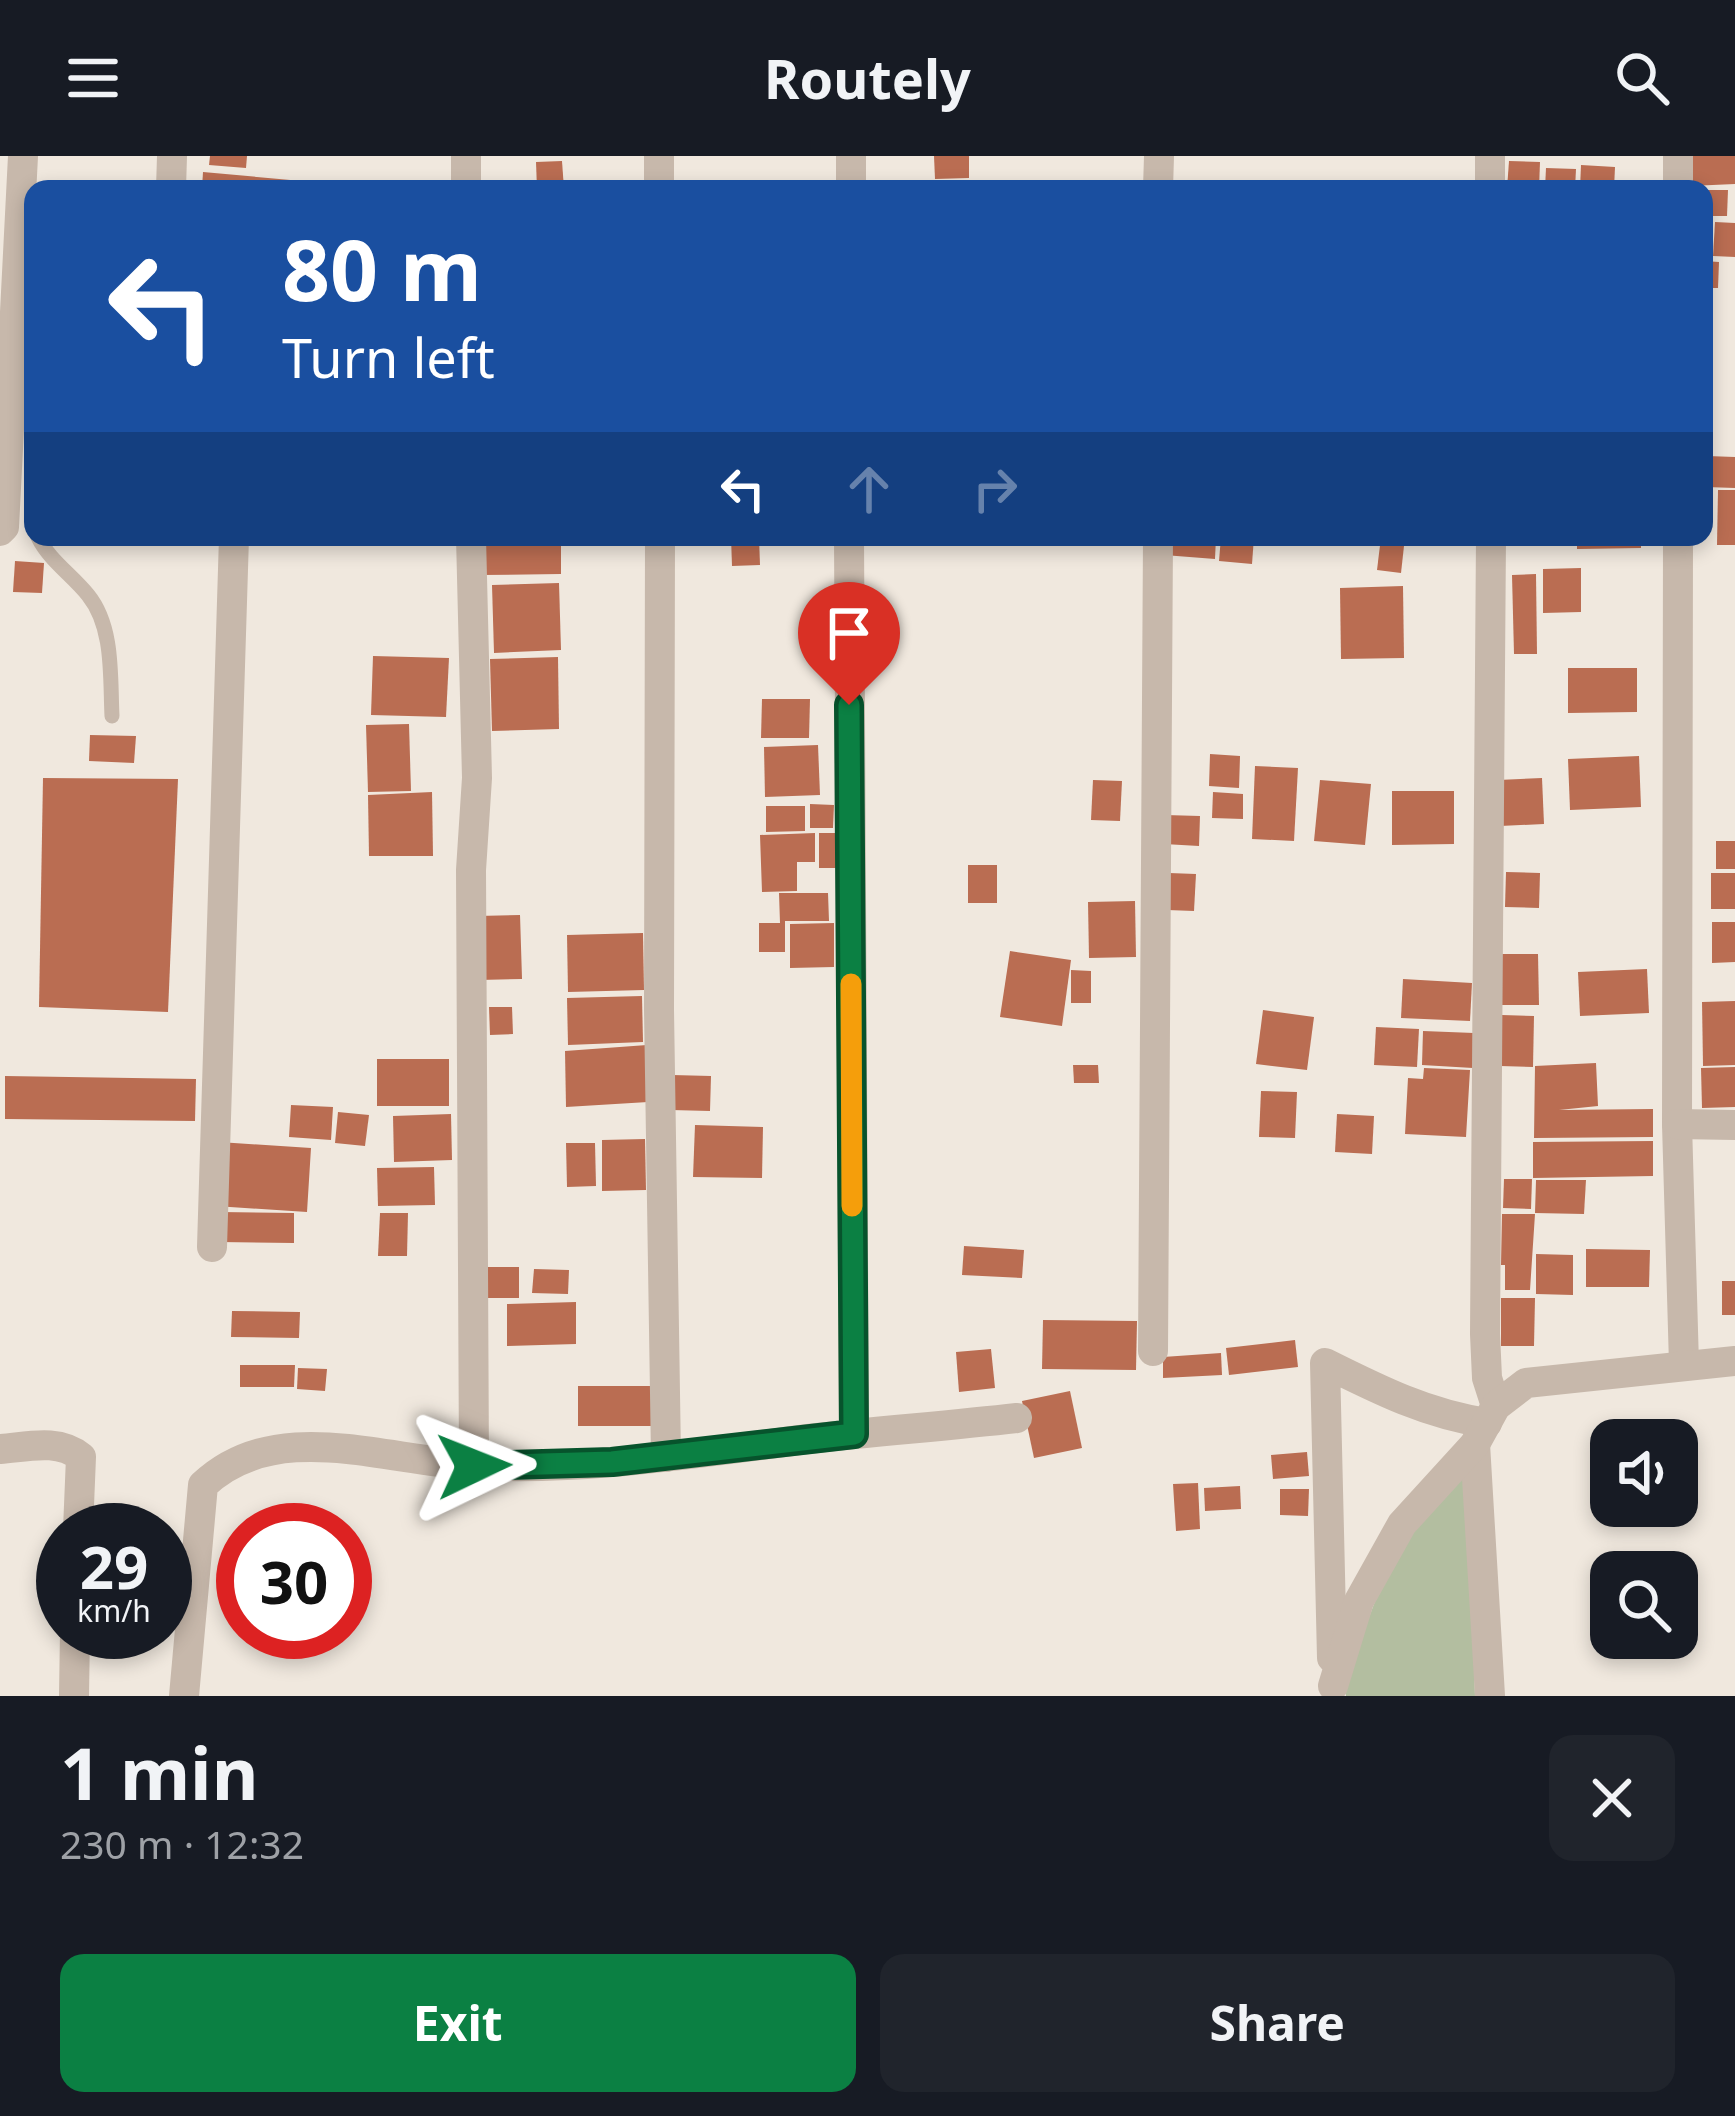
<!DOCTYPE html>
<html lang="en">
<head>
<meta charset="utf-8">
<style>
  :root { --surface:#171b24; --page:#20242c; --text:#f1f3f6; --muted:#9ea1a6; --accent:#0b8043 }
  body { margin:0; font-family:"Noto Sans",sans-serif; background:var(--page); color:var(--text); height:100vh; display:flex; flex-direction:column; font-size:45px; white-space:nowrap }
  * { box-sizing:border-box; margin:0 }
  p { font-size:39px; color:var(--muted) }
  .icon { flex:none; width:66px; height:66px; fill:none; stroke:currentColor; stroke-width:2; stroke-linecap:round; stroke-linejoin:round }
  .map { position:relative; height:1540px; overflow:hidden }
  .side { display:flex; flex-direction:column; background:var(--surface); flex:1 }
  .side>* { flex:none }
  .top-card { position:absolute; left:24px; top:24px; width:1689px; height:366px; border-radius:24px; box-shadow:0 6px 18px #0003; background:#1a4fa0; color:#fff; overflow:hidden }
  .buttons { position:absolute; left:1590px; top:1263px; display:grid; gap:24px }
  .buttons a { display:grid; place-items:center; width:108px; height:108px; border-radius:24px; background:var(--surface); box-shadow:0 6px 18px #0003; font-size:60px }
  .speed { position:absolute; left:36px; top:1347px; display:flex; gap:24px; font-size:60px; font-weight:700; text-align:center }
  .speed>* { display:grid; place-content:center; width:156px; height:156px; border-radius:50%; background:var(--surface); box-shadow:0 6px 18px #0003; line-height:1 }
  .speed small { font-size:30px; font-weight:400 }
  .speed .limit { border:18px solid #d22; background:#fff; color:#111 }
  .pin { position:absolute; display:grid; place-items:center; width:102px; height:102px; color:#fff; margin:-123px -51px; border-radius:50% 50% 50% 0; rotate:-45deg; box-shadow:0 0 12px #0007 }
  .pin .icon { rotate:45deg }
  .me { position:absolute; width:132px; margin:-66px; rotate:88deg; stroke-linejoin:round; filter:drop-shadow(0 0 9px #0008) }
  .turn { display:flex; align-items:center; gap:42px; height:252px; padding:0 60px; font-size:54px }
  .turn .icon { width:156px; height:156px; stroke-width:2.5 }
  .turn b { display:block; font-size:84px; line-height:102px }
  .lanes { display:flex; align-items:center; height:114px; padding:0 60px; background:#0003; justify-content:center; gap:60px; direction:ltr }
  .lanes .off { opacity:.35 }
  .round { display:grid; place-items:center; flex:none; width:126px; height:126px; border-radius:24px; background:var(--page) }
  .headline { display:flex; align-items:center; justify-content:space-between; height:204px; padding:0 60px }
  h1 { font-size:72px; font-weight:700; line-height:90px }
  .primary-button { display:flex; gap:24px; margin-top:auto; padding:24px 60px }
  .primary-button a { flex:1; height:138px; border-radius:24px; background:var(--accent); color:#fff; font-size:48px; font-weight:700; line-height:138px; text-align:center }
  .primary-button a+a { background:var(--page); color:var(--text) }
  header { display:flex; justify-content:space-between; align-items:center; height:156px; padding:0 60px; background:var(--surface); font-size:54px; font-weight:700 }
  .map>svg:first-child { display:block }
  .green { fill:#b3bea0 }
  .building { fill:#ba6d52 }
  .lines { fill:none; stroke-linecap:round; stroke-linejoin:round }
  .lane { stroke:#c7b8ab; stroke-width:15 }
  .street { stroke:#c7b8ab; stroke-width:30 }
  .route-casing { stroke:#07532c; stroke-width:30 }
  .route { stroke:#0b8043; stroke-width:21 }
  .slow { stroke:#f59e0b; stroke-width:21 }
</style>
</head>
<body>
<header><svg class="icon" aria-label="menu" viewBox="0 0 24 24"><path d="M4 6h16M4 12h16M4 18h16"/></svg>Routely<svg class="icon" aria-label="search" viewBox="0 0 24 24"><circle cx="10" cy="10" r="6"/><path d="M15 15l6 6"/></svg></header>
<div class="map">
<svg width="1735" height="1540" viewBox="0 0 1735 1540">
  <rect width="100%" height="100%" fill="#f0e8de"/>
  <path class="green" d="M1467,1307L1475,1540H1346L1345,1525L1377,1440L1411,1374Z"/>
  <g class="building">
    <path d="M210,0H247L246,12L209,9Z"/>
    <path d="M934,0H969V22L935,23Z"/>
    <path d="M1689,0H1735V28L1690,30Z"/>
    <path d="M562,5L564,33H537L536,6Z"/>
    <path d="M1509,5L1540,6L1539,33H1507Z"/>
    <path d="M1581,9L1615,11L1614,33H1580Z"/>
    <path d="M1546,12L1576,13L1575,33H1545Z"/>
    <path d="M203,16L357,30V33H202Z"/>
    <path d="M1704,34H1728L1727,60H1704Z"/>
    <path d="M1715,66L1735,67V101L1713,100Z"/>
    <path d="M1704,105L1719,106L1718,132H1704Z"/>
    <path d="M1707,300L1735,301V332L1706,331Z"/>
    <path d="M1718,334H1735V389H1717Z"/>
    <path d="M481,381H561V418L481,419Z"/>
    <path d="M731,381H759L760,409L732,410Z"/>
    <path d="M1165,381H1216L1215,403L1164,399Z"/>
    <path d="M1221,381H1254L1252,408L1219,405Z"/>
    <path d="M1381,381H1405L1401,417L1377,414Z"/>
    <path d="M1577,381H1641V392L1577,393Z"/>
    <path d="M15,405L44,407L42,437L13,436Z"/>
    <path d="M1581,412V456L1543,457V413Z"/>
    <path d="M1536,418L1537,498H1514L1512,419Z"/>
    <path d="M559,427L561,494L494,497L492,429Z"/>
    <path d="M1403,430L1404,502L1341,503L1340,432Z"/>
    <path d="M373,500L449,502L446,561L371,559Z"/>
    <path d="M558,501L559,573L492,575L490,503Z"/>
    <path d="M1568,512H1637V556L1568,557Z"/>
    <path d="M762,543H810L809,582H761Z"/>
    <path d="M409,568L411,635L368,636L366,569Z"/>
    <path d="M90,579L136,580L134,607L89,605Z"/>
    <path d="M818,589L820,639L765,641L764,591Z"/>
    <path d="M1210,598L1240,600L1239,632L1209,630Z"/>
    <path d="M1639,600L1641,651L1570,654L1568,603Z"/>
    <path d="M1255,610L1298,612L1294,685L1252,683Z"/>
    <path d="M43,622L178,623L168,856L39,851Z"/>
    <path d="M1542,622L1544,668L1500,670L1498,624Z"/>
    <path d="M1093,624L1122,625L1120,665L1091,664Z"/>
    <path d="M1320,624L1371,628L1365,689L1314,685Z"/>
    <path d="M1392,635H1454V688L1392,689Z"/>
    <path d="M432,636L433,700H369L368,639Z"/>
    <path d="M1213,636L1243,638V663L1212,662Z"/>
    <path d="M810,648L834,649L833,672H810Z"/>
    <path d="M766,650H805V675L766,676Z"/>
    <path d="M1165,659L1200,660L1199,690L1164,688Z"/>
    <path d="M815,677V706H797V735L762,736L760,679Z"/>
    <path d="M819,677H836L837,712H819Z"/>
    <rect x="1716" y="685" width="19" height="28"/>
    <rect x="968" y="709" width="29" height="38"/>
    <path d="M1506,716L1540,717L1539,752L1505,751Z"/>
    <path d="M1169,717L1196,718L1194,755L1167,754Z"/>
    <rect x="1711" y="717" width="24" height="36"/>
    <path d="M779,737H828L829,765H785V796H759V767H780Z"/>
    <path d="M1135,745L1136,801L1089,802L1088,746Z"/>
    <path d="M520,759L522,823L479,824L477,760Z"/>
    <path d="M1712,766H1735V806L1712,807Z"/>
    <path d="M834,767V811L790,812V768Z"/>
    <path d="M643,777L644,834L568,836L567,779Z"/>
    <path d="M1010,795L1071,804L1062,870L1000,861Z"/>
    <path d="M1499,798H1538L1539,849H1499Z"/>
    <path d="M1647,813L1649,857L1580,860L1578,816Z"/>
    <path d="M1071,814L1091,815V847H1071Z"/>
    <path d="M1403,823L1472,827L1470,865L1401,862Z"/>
    <path d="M642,840L643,886L568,889L567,842Z"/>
    <path d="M1735,845V909L1703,910L1702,846Z"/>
    <path d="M489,851H512L513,878L490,879Z"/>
    <path d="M1263,854L1314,861L1307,914L1256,908Z"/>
    <path d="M1502,859L1534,860L1533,911L1500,910Z"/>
    <path d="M1376,871L1419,873L1417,911L1374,909Z"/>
    <path d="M1423,875L1474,877L1473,912L1422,909Z"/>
    <path d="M647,889L648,946L566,951L565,895Z"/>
    <rect x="377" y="903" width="72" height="47"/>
    <path d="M1596,907L1598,950L1559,954L1653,953V981L1534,982L1535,910Z"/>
    <path d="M1073,909H1098L1099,927H1074Z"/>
    <path d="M1735,911V951L1702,952L1701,912Z"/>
    <path d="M1424,912L1470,914L1466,981L1405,978L1408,922L1423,923Z"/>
    <path d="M672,919L711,920L710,955L671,954Z"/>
    <path d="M5,920L196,923L195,965L5,963Z"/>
    <path d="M1261,935L1297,936L1295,982L1259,981Z"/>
    <path d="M291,949L333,951L331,984L289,981Z"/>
    <path d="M338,956L369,959L365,990L335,987Z"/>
    <path d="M451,958L452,1004L394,1006L393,960Z"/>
    <path d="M1337,958L1374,960L1372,998L1335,996Z"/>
    <path d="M695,969L763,971L762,1022L693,1021Z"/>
    <path d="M645,983L646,1034L602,1035V984Z"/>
    <path d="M1653,985V1020L1533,1022V986Z"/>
    <path d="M219,986L311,992L307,1056L215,1050Z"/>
    <path d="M566,987H595L596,1030L567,1031Z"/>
    <path d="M434,1011L435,1049L378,1050L377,1012Z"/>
    <path d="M1504,1023H1532L1531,1053L1503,1052Z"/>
    <path d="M1536,1024H1586L1584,1058L1535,1057Z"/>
    <path d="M220,1056L294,1057V1087L219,1086Z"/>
    <path d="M380,1057H408L407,1100H378Z"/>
    <path d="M1502,1058H1535L1530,1134H1505V1109H1501Z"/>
    <path d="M964,1090L1024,1094L1022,1122L962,1119Z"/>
    <path d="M1586,1093L1650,1094L1649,1131H1586Z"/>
    <path d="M1536,1098L1573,1099V1139L1536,1138Z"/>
    <rect x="482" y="1111" width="37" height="31"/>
    <path d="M534,1113L569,1114L568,1138L532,1137Z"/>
    <rect x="1722" y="1125" width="13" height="34"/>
    <path d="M1501,1142H1535L1534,1190H1501Z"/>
    <path d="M576,1146V1188L507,1190V1148Z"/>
    <path d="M232,1155L300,1156L299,1182L231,1181Z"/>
    <path d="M1043,1164L1137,1165L1136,1214L1042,1213Z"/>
    <path d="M1295,1184L1298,1211L1229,1219L1226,1192Z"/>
    <path d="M991,1193L995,1232L959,1236L956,1196Z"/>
    <path d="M1221,1197L1222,1219L1163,1222V1201Z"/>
    <path d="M240,1209H295L294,1231H240Z"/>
    <path d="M298,1212L327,1213L325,1235L297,1233Z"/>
    <rect x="578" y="1230" width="77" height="40"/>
    <path d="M1070,1235L1082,1292L1034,1302L1022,1245Z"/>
    <path d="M1307,1296L1309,1320L1273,1323L1271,1299Z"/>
    <path d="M1198,1327L1200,1373L1176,1375L1173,1328Z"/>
    <path d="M1240,1330L1241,1353L1205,1355L1204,1332Z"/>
    <path d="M1280,1333H1309L1308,1360L1280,1359Z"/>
  </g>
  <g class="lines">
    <path class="lane" d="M38,381C49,404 72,419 88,439C114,471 110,521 112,560"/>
    <g class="street">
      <path d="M659,0V33"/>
      <path d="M171,33L172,0"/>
      <path d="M466,33V0"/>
      <path d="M851,33V0"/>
      <path d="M1158,33L1159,0"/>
      <path d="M1490,33V0"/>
      <path d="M1678,33V0"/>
      <path d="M0,375L4,371L23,0"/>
      <path d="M471,381L477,622L471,714L474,1309"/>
      <path d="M660,381L659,854L666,1301"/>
      <path d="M849,381L854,1278"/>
      <path d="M1491,381L1485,1178L1487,1222L1496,1250"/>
      <path d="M1678,381L1677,968L1684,1208"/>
      <path d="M1677,968L1735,969"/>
      <path d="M212,1091L234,381"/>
      <path d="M1153,1195L1158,381"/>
      <path d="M1475,1288L1490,1540"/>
      <path d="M0,1293C27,1291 58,1282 81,1301L78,1374"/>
      <path d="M1332,1502L1325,1207C1379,1234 1427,1258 1487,1267"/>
      <path d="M1333,1530L1359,1445L1402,1368L1475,1288L1496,1250L1526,1227L1735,1205"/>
      <path d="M74,1540L75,1476"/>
      <path d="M184,1540L203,1329C276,1260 384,1305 473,1309C585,1315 698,1297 808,1283C878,1275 947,1270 1017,1262"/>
    </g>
  </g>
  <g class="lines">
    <defs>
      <path id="route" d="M474,1310L612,1306L854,1278L849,549"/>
    </defs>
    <use href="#route" class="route-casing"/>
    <use href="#route" class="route"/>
    <path class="slow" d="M851,828L852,1050"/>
  </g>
</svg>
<div class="buttons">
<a><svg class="icon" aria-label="sound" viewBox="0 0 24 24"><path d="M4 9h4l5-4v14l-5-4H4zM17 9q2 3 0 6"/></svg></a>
<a><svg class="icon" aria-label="search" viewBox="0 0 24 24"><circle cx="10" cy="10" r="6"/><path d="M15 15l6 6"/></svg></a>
</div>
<div class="speed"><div>29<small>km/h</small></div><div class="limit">30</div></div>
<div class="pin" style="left:849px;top:549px;background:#d93025"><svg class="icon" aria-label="arrive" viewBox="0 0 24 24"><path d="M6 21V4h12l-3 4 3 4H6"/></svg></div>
<svg class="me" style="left:474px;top:1310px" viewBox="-20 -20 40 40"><path d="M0-17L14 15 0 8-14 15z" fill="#0b8043" stroke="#fff" stroke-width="4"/></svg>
<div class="top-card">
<div class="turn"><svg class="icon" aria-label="left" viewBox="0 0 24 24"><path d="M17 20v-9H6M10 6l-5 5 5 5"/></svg><div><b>80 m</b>Turn left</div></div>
<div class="lanes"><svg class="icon" aria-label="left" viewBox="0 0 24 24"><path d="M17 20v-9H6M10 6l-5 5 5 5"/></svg><svg class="icon off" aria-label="ahead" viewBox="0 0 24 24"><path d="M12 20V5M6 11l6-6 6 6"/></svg><svg class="icon off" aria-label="right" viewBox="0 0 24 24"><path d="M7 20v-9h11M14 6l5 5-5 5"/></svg></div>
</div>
</div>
<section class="side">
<div class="headline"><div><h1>1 min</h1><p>230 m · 12:32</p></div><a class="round"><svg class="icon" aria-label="close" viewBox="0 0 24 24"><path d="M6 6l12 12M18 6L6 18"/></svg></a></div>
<div class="primary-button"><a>Exit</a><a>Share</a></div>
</section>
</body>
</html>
